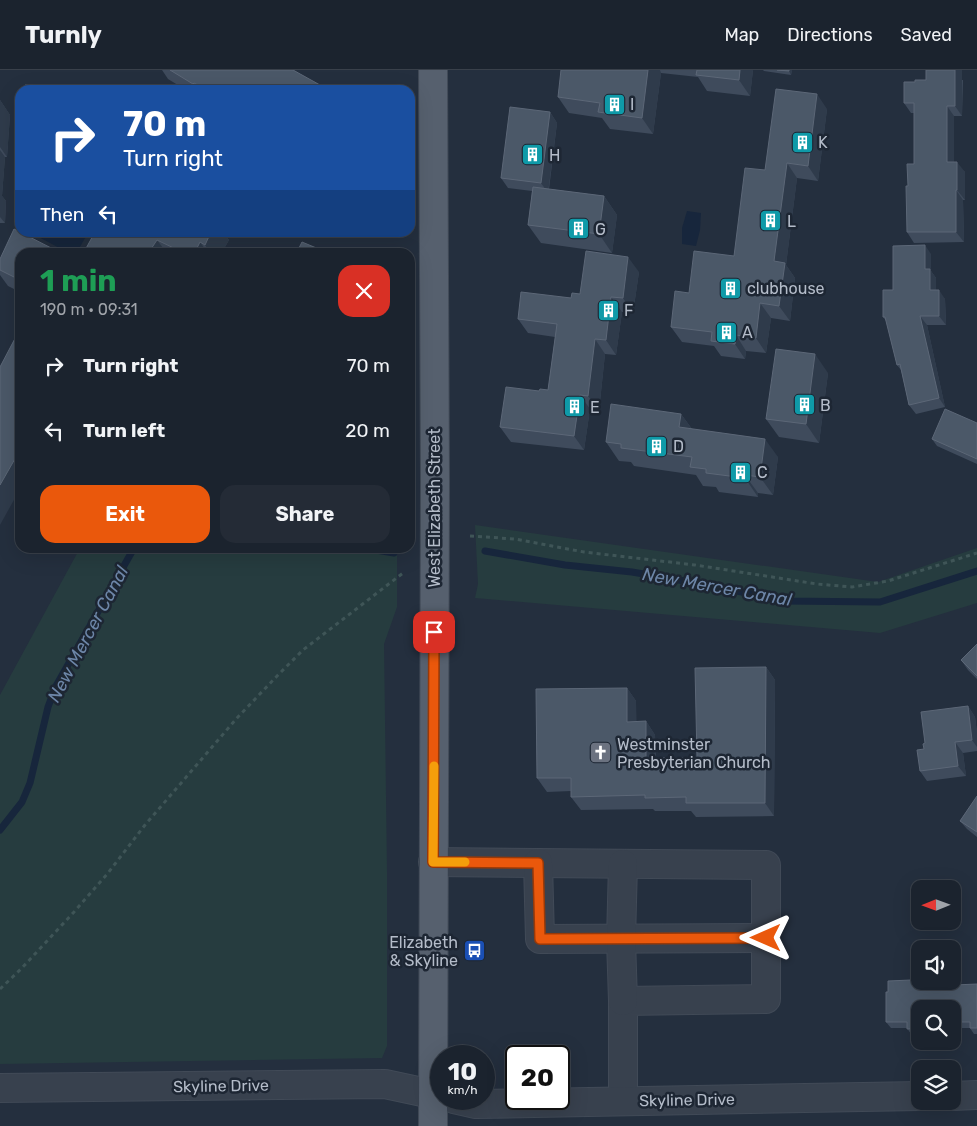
<!DOCTYPE html>
<html lang="en">
<head>
<meta charset="utf-8">
<style>
  :root { --surface:#1b232e; --page:#242b36; --text:#f1f3f6; --muted:#a0a4aa; --line:#39404a; --accent:#ea580c }
  body { margin:0; font-family:Rubik,sans-serif; background:var(--page); color:var(--text); height:100vh; display:flex; flex-direction:column; font-size:19px; white-space:nowrap }
  * { box-sizing:border-box; margin:0 }
  p { font-size:16px; color:var(--muted) }
  .icon { flex:none; width:28px; height:28px; fill:none; stroke:currentColor; stroke-width:2; stroke-linecap:round; stroke-linejoin:round }
  .map { position:relative; flex:1; overflow:hidden }
  .drawer { position:absolute; left:15px; top:178px; width:400px; height:305px; display:flex; flex-direction:column; background:var(--surface); border-radius:15px; box-shadow:0 5px 20px #0002,0 0 0 1px var(--line) }
  .drawer>* { flex:none }
  .guide { position:absolute; left:15px; top:15px; width:400px; height:152px; border-radius:15px; box-shadow:0 5px 20px #0002,0 0 0 1px var(--line); background:#1a4fa0; color:#fff; overflow:hidden }
  .needle { width:32px; rotate:269deg }
  .fabs { position:absolute; left:911px; top:810px; display:grid; gap:10px }
  .fabs a { display:grid; place-items:center; width:50px; height:50px; border-radius:10px; background:var(--surface); box-shadow:0 5px 20px #0002,0 0 0 1px var(--line); font-size:25px }
  .speed { position:absolute; left:430px; top:975px; display:flex; gap:10px; font-size:25px; font-weight:700; text-align:center }
  .speed>* { display:grid; place-content:center; width:65px; height:65px; border-radius:50%; background:var(--surface); box-shadow:0 5px 20px #0002,0 0 0 1px var(--line); line-height:1 }
  .speed small { font-size:12px; font-weight:400 }
  .speed .limit { border:2px solid #111; border-radius:8px; background:#fff; color:#111 }
  .pin { position:absolute; display:grid; place-items:center; width:42px; height:42px; color:#fff; margin:-21px; border-radius:10px; box-shadow:0 2px 8px #0006 }
  .me { position:absolute; width:55px; margin:-28px; rotate:270deg; stroke-linejoin:round; filter:drop-shadow(0 0 4px #0008) }
  .turn { display:flex; align-items:center; gap:18px; height:105px; padding:0 25px; font-size:22px }
  .turn .icon { width:65px; height:65px; stroke-width:2.5 }
  .turn b { display:block; font-size:35px; line-height:42px }
  .then { display:flex; align-items:center; height:48px; padding:0 25px; background:#0003; gap:10px; font-size:19px }
  .round { display:grid; place-items:center; flex:none; width:52px; height:52px; border-radius:15px; background:var(--page) }
  .headline { display:flex; align-items:center; justify-content:space-between; height:85px; padding:0 25px }
  h1 { font-size:30px; font-weight:700; line-height:38px; color:#1e9e55 }
  .primary-button { display:flex; gap:10px; margin-top:auto; padding:10px 25px }
  .primary-button a { flex:1; height:58px; border-radius:15px; background:var(--accent); color:#fff; font-size:20px; font-weight:700; line-height:58px; text-align:center }
  .primary-button a+a { background:var(--page); color:var(--text) }
  ul { padding:0; list-style:none }
  li { display:flex; align-items:center; gap:15px; height:65px; padding:0 25px }
  li div { flex:1 }
  li b { display:block; font-size:19px }
  li em { font-style:normal }
  header { display:flex; align-items:center; gap:30px; box-sizing:border-box; height:70px; padding:0 25px; background:var(--surface); border-bottom:1px solid var(--line) }
  header strong { font-size:24px }
  nav { display:flex; gap:28px; margin-inline-start:auto; font-size:18px }
  .map>svg:first-child { display:block }
  .green { fill:#263c3f }
  .water { fill:#17263c }
  .lines { fill:none; stroke-linecap:round; stroke-linejoin:round }
  .stream { stroke:#17263c; stroke-width:7 }
  .minor-casing { stroke:#414a57; stroke-width:30 }
  .major-casing { stroke:#414a57; stroke-width:30 }
  .path { stroke:#3f5557; stroke-width:3; stroke-dasharray:4 4; stroke-linecap:butt }
  .minor { stroke:#38414e; stroke-width:28 }
  .major { stroke:#56606e; stroke-width:28 }
  .wall { fill:#3f4b5c }
  .shaded-wall { fill:#2f3b4b }
  .building { fill:#4b5868; stroke:#5c6777 }
  .route-casing { stroke:#983908; stroke-width:12 }
  .route { stroke:#ea580c; stroke-width:9 }
  .slow { stroke:#f59e0b; stroke-width:9 }
  .labels { text-anchor:middle; dominant-baseline:central; stroke-width:5; stroke-linejoin:round; paint-order:stroke }
  .poi-label { font-size:16px; fill:#b4bcc9; stroke:#1d2633; text-anchor:start }
  .street-label { font-size:16px; fill:#b4bcc9; stroke:#1d2633 }
  .water-label { font-size:18px; font-style:italic; fill:#6d86a8; stroke:#1d2633 }
</style>
</head>
<body>
<header>
<strong>Turnly</strong>
<nav><a>Map</a><a>Directions</a><a>Saved</a></nav>
</header>
<div class="map">
<svg width="977" height="1056" viewBox="0 0 977 1056">
  <rect width="100%" height="100%" fill="#242f3e"/>
  <g class="green">
    <path d="M475,455L878,512L977,478V533L880,563L475,528L478,514Z"/>
    <path d="M80,478H397V537L384,574L387,802V976L382,988L0,994V625Z"/>
  </g>
  <g class="water">
    <path d="M687,141L701,143L700,160L696,176L682,174V158Z"/>
    <path d="M31,163H88L77,182H67Z"/>
  </g>
  <g class="lines">
    <g class="stream">
      <path d="M373,478L376,480L394,483"/>
      <path d="M485,481L565,495L632,502L708,515L785,531L880,532L977,501"/>
      <path d="M0,760L22,732L30,713L48,637L56,616L134,478"/>
    </g>
    <defs>
      <g id="minor">
        <path d="M433,792L766,795V929L623,931V1031"/>
        <path d="M538,793L540,869L766,868"/>
        <path d="M623,794L621,870L623,931"/>
        <path d="M0,1018L385,1014L441,1026"/>
        <path d="M952,1026L977,1025"/>
        <path d="M454,1029L476,1034L920,1026"/>
      </g>
      <path id="major" d="M433,0L435,410L433,1056"/>
    </defs>
    <use href="#minor" class="minor-casing"/>
    <use href="#major" class="major-casing"/>
    <g class="path">
      <path d="M470,466L515,469L584,482L695,495L817,514L852,517L888,511L977,483"/>
      <path d="M0,919L21,899L74,842L108,803L145,755L237,648L278,605L303,580L403,503"/>
    </g>
    <use href="#minor" class="minor"/>
    <use href="#major" class="major"/>
  </g>
  <g class="wall">
    <path d="M162,0H293L329,20H186L168,9Z"/>
    <path d="M561,0H753L750,26L707,21L698,7L661,3L653,64L610,59L602,48L569,43L558,27Z"/>
    <path d="M763,0H792L791,5L764,1Z"/>
    <path d="M963,10L962,46H954V92L965,102V130H963L964,172L914,173L907,162L908,116L914,94V43H911L904,33L915,12Z"/>
    <path d="M0,30L10,45L7,87H5L2,126L6,131L5,153H0Z"/>
    <path d="M827,39L818,111L797,108L786,195L795,208L790,251L771,248L766,283L746,281L745,289L721,286L714,276L682,272L671,257L689,223L734,186L765,100Z"/>
    <path d="M550,42L557,53L549,119L604,126L617,145L612,183L541,173L528,155L532,121L508,118L501,108Z"/>
    <path d="M95,162H227L225,165L229,170L222,182H84Z"/>
    <path d="M20,182V222L8,216L0,205V189Z"/>
    <path d="M931,184V201L936,208V220L945,229L946,255H927L945,337L916,344L909,335L901,300L897,295L887,252L883,247L893,220Z"/>
    <path d="M639,202L633,243L622,242L616,285L605,284L599,341L590,339L584,380L511,372L500,357L539,321L548,320L555,267L528,263L518,249Z"/>
    <path d="M828,303L819,373L779,367L766,349Z"/>
    <path d="M681,344L692,359L778,387L773,425L758,423V427L719,422L716,417L703,416L696,405L634,396L631,392L619,391L606,372Z"/>
    <path d="M977,353V394L937,376L932,369Z"/>
    <path d="M977,574V609L968,600L961,590Z"/>
    <path d="M766,597L775,610L774,746L696,747L691,741H655L653,739L581,740L571,727V721L547,722L537,708L627,618L636,631V651H646L655,665L656,688H697Z"/>
    <path d="M968,636L975,647L977,663V681L963,683L966,706L927,711L920,701L925,673Z"/>
    <path d="M977,726V767L967,759L960,751Z"/>
    <path d="M958,913V915L977,914V964H974L970,958H952V939H920V964H911L907,958H891L886,952Z"/>
  </g>
  <g class="shaded-wall">
    <path d="M648,0H660L661,3L653,64L642,48Z"/>
    <path d="M740,0H753L750,26L739,10Z"/>
    <path d="M789,0H792L791,5L789,1Z"/>
    <path d="M955,0H962V46L955,36Z"/>
    <path d="M194,13L199,20H197L193,14Z"/>
    <path d="M817,24L827,39L818,111L808,96Z"/>
    <path d="M0,30L10,45L7,87L0,77Z"/>
    <path d="M947,36L954,46V102L947,92Z"/>
    <path d="M550,42L557,53L548,123L541,113Z"/>
    <path d="M0,80L5,87L2,126L6,131L5,153L0,147Z"/>
    <path d="M957,92L965,102V130L957,120Z"/>
    <path d="M787,93L797,108L786,195L795,208L790,251L779,236L774,191Z"/>
    <path d="M956,120L963,130L964,172L956,162Z"/>
    <path d="M604,126L617,145L612,183L599,164Z"/>
    <path d="M211,162H227L225,165L229,170L222,182H210L205,175Z"/>
    <path d="M157,170L166,182H149Z"/>
    <path d="M200,172L207,182H195Z"/>
    <path d="M925,175L931,184V201L936,208V229L930,220L925,199Z"/>
    <path d="M188,178L191,182H186Z"/>
    <path d="M628,187L639,202L633,243L623,228Z"/>
    <path d="M939,220L945,229L946,255L939,246Z"/>
    <path d="M611,227L622,242L616,285L606,270Z"/>
    <path d="M760,233L771,248L766,283L756,268Z"/>
    <path d="M920,246L927,255L945,337L939,328Z"/>
    <path d="M736,265L746,281L745,289L735,274Z"/>
    <path d="M595,269L605,284L599,341L588,326Z"/>
    <path d="M815,284L828,303L819,373L806,354Z"/>
    <path d="M580,325L590,339L584,380L574,366Z"/>
    <path d="M681,344L694,362L679,357Z"/>
    <path d="M765,369L778,387L773,425L760,407Z"/>
    <path d="M20,380V419L0,455V415Z"/>
    <path d="M745,405L758,423V427L745,408Z"/>
    <path d="M766,597L775,610L774,746L765,733Z"/>
    <path d="M627,618L636,631L637,665L627,652Z"/>
    <path d="M968,636L975,647L977,663V677L972,670Z"/>
    <path d="M646,651L655,665L656,701L646,688Z"/>
    <path d="M955,672L963,683L966,706L958,696Z"/>
    <path d="M954,907L958,913V920L954,915Z"/>
  </g>
  <g class="building">
    <path d="M170,0H293L329,20H207L194,13L193,14Z"/>
    <path d="M561,0H648L642,48L598,42L600,33L558,27Z"/>
    <path d="M697,0H740L739,10L696,5Z"/>
    <path d="M777,0H789V1Z"/>
    <path d="M926,0H955V36H947V92H957V120H956V162H907L906,116H908L907,94H914V33H904V12H915V10H926Z"/>
    <path d="M25,15L89,17V20H26Z"/>
    <path d="M776,19L817,24L808,96L787,93L774,191L785,193L779,236L760,233L756,268L736,265L735,274L711,271L712,262L671,257L675,221L689,223L694,181L734,186L745,98L765,100Z"/>
    <path d="M510,37L550,42L541,113L501,108Z"/>
    <path d="M533,117L604,126L599,164L528,155Z"/>
    <path d="M14,159L59,182H20V210L0,200V189Z"/>
    <path d="M95,162H211L205,175L200,172L195,182L188,178L186,182H182L157,170L149,182H84Z"/>
    <path d="M302,172L326,182H297Z"/>
    <path d="M925,175V199H930V220H939V246H920L939,328L909,335L900,294L897,295L885,247H883V220H893V176Z"/>
    <path d="M586,181L628,187L623,228L611,227L606,270L595,269L588,326L580,325L574,366L500,357L506,317L539,321L540,319L548,320L557,254L518,249L521,222L571,228L572,223L580,224Z"/>
    <path d="M20,259V380L0,415V297Z"/>
    <path d="M776,279L815,284L806,354L766,349Z"/>
    <path d="M611,334L681,344L679,357L765,369L760,407L745,405V408L706,403V399L690,397L692,387L621,378V374L606,372Z"/>
    <path d="M945,339L977,353V389L932,369Z"/>
    <path d="M977,574V606L961,590Z"/>
    <path d="M766,597L765,733H686V727L645,728V725L571,727V708H537L536,619L627,618V652L646,651V688H697L695,598Z"/>
    <path d="M968,636L972,670L955,672L958,696L920,701L917,680L924,679L923,674L925,673L921,642Z"/>
    <path d="M977,726V762L960,751Z"/>
    <path d="M911,907H920V911H952V907H954V915L977,914V958H970V952H952V939H920V958L907,959V952H886V922H888V911L911,910Z"/>
  </g>
  <g class="lines">
    <defs>
      <path id="route" d="M434,562L433,792L538,793L540,869L766,868"/>
    </defs>
    <use href="#route" class="route-casing"/>
    <use href="#route" class="route"/>
    <path class="slow" d="M434,696L433,792H465"/>
  </g>
  <defs>
    <symbol id="building-square" viewBox="-11 -11 22 22"><rect x="-9" y="-9" width="18" height="18" rx="4" fill="#0f9aa8" stroke="#1d2633"/><path d="M-4-6H4V6H1V3H-1V6H-4ZM-2.5-4.3h1.7v1.8h-1.7ZM.8-4.3h1.7v1.8H.8ZM-2.5-1h1.7V.8h-1.7ZM.8-1h1.7V.8H.8Z" fill="#fff"/></symbol>
    <symbol id="church-square" viewBox="-11 -11 22 22"><rect x="-9" y="-9" width="18" height="18" rx="4" fill="#6b7280" stroke="#1d2633"/><path d="M-1.2-6h2.4v3.5h3.3v2.4h-3.3V6h-2.4V-.1h-3.3v-2.4h3.3Z" fill="#fff"/></symbol>
    <symbol id="bus-square" viewBox="-11 -11 22 22"><rect x="-9" y="-9" width="18" height="18" rx="4" fill="#1a4fb4" stroke="#1d2633"/><path d="M-5-6H5V4H4V6H2V4H-2V6H-4V4H-5ZM-3.5-4V0h7V-4ZM-3.5 1.2v1.5H-2V1.2ZM2 1.2v1.5H3.5V1.2Z" fill="#fff"/></symbol>
  </defs>
  <g fill-rule="evenodd">
    <use href="#building-square" x="602" y="22" width="25" height="25"/>
    <use href="#building-square" x="790" y="60" width="25" height="25"/>
    <use href="#building-square" x="520" y="72" width="25" height="25"/>
    <use href="#building-square" x="758" y="138" width="25" height="25"/>
    <use href="#building-square" x="566" y="146" width="25" height="25"/>
    <use href="#building-square" x="718" y="206" width="25" height="25"/>
    <use href="#building-square" x="596" y="228" width="25" height="25"/>
    <use href="#building-square" x="714" y="250" width="25" height="25"/>
    <use href="#building-square" x="792" y="322" width="25" height="25"/>
    <use href="#building-square" x="562" y="324" width="25" height="25"/>
    <use href="#building-square" x="644" y="364" width="25" height="25"/>
    <use href="#building-square" x="728" y="390" width="25" height="25"/>
    <use href="#church-square" x="588" y="670" width="25" height="25"/>
    <use href="#bus-square" x="462" y="868" width="25" height="25"/>
  </g>
  <g class="labels">
    <g class="poi-label">
      <text x="630" y="34">I</text>
      <text x="818" y="72">K</text>
      <text x="549" y="85">H</text>
      <text x="787" y="151">L</text>
      <text x="595" y="159">G</text>
      <text x="747" y="218">clubhouse</text>
      <text x="624" y="240">F</text>
      <text x="742" y="262">A</text>
      <text x="820" y="335">B</text>
      <text x="590" y="337">E</text>
      <text x="673" y="376">D</text>
      <text x="757" y="402">C</text>
      <text x="617" y="674">Westminster<tspan x="617" dy="18">Presbyterian Church</tspan></text>
      <text x="458" y="872" text-anchor="end">Elizabeth<tspan x="458" dy="18">&amp; Skyline</tspan></text>
    </g>
    <g class="street-label">
      <text transform="translate(434 438) rotate(-90)">West Elizabeth Street</text>
      <text transform="translate(221 1016) rotate(-1)">Skyline Drive</text>
      <text transform="translate(687 1030) rotate(-1)">Skyline Drive</text>
    </g>
    <g class="water-label">
      <text transform="translate(717 517) rotate(10)">New Mercer Canal</text>
      <text transform="translate(88 564) rotate(-62)">New Mercer Canal</text>
    </g>
  </g>
</svg>
<div class="fabs">
<a><svg class="needle" viewBox="-14 -14 28 28"><path d="M0-13l5 13h-10z" fill="#e53935"/><path d="M0 13l5-13h-10z" fill="#a0a4aa"/></svg></a>
<a><svg class="icon" aria-label="sound" viewBox="0 0 24 24"><path d="M4 9h4l5-4v14l-5-4H4zM17 9q2 3 0 6"/></svg></a>
<a><svg class="icon" aria-label="search" viewBox="0 0 24 24"><circle cx="10" cy="10" r="6"/><path d="M15 15l6 6"/></svg></a>
<a><svg class="icon" aria-label="layers" viewBox="0 0 24 24"><path d="M12 4l9 5-9 5-9-5zM3 14l9 5 9-5"/></svg></a>
</div>
<div class="speed"><div>10<small>km/h</small></div><div class="limit">20</div></div>
<div class="pin" style="left:434px;top:562px;background:#d93025"><svg class="icon" aria-label="arrive" viewBox="0 0 24 24"><path d="M6 21V4h12l-3 4 3 4H6"/></svg></div>
<svg class="me" style="left:766px;top:868px" viewBox="-20 -20 40 40"><path d="M0-17L14 15 0 8-14 15z" fill="#ea580c" stroke="#fff" stroke-width="4"/></svg>
<div class="guide">
<div class="turn"><svg class="icon" aria-label="right" viewBox="0 0 24 24"><path d="M7 20v-9h11M14 6l5 5-5 5"/></svg><div><b>70 m</b>Turn right</div></div>
<div class="then">Then<svg class="icon" aria-label="left" viewBox="0 0 24 24"><path d="M17 20v-9H6M10 6l-5 5 5 5"/></svg></div>
</div>
<section class="drawer">
<div class="headline"><div><h1>1 min</h1><p>190 m · 09:31</p></div><a class="round" style="background:#d93025;color:#fff"><svg class="icon" aria-label="close" viewBox="0 0 24 24"><path d="M6 6l12 12M18 6L6 18"/></svg></a></div>
<ul>
<li><svg class="icon" aria-label="right" viewBox="0 0 24 24"><path d="M7 20v-9h11M14 6l5 5-5 5"/></svg><div><b>Turn right</b></div><em>70 m</em></li>
<li><svg class="icon" aria-label="left" viewBox="0 0 24 24"><path d="M17 20v-9H6M10 6l-5 5 5 5"/></svg><div><b>Turn left</b></div><em>20 m</em></li>
</ul>
<div class="primary-button"><a>Exit</a><a>Share</a></div>
</section>
</div>
</body>
</html>
